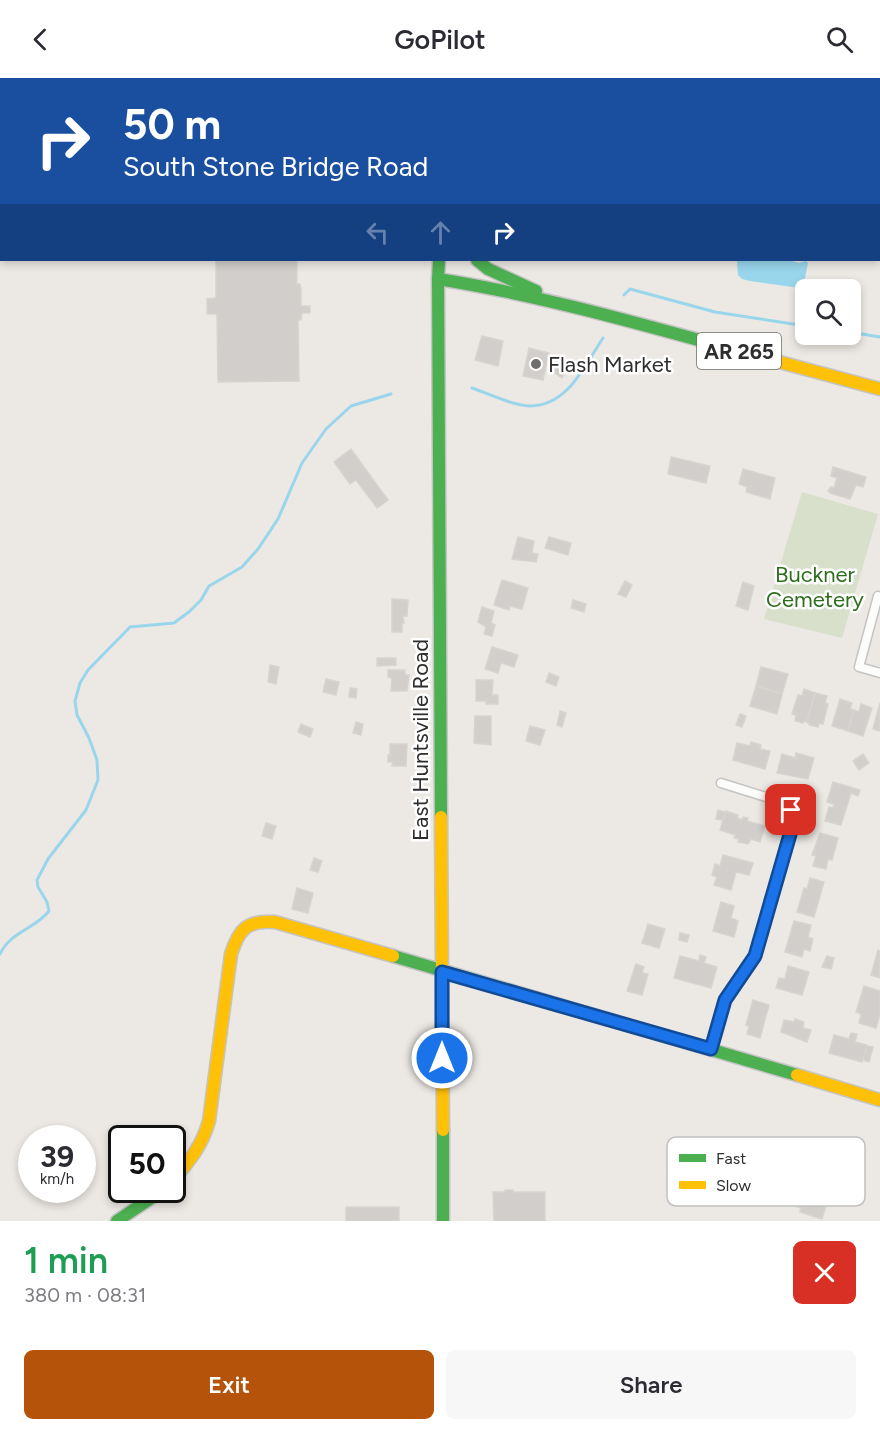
<!DOCTYPE html>
<html lang="en">
<head>
<meta charset="utf-8">
<style>
  :root { --surface:#fff; --page:#f7f7f7; --text:#2b2b33; --muted:#7c7c81; --accent:#b45309 }
  body { margin:0; font-family:Figtree,sans-serif; background:var(--page); color:var(--text); height:100vh; display:flex; flex-direction:column; font-size:22px; white-space:nowrap }
  * { box-sizing:border-box; margin:0 }
  p { font-size:20px; color:var(--muted) }
  .icon { flex:none; width:33px; height:33px; fill:none; stroke:currentColor; stroke-width:2; stroke-linecap:round; stroke-linejoin:round }
  .map { position:relative; height:1143px; overflow:hidden }
  .side { display:flex; flex-direction:column; background:var(--surface); flex:1 }
  .side>* { flex:none }
  .top-card { position:absolute; left:0px; top:0px; width:880px; height:183px; box-shadow:0 3px 9px #0003; background:#1a4fa0; color:#fff; overflow:hidden }
  .fabs { position:absolute; left:795px; top:201px; display:grid; gap:12px }
  .fabs a { display:grid; place-items:center; width:66px; height:66px; border-radius:9px; background:var(--surface); box-shadow:0 3px 9px #0003; font-size:30px }
  .speed { position:absolute; left:18px; top:1047px; display:flex; gap:12px; font-size:30px; font-weight:700; text-align:center }
  .speed>* { display:grid; place-content:center; width:78px; height:78px; border-radius:50%; background:var(--surface); box-shadow:0 3px 9px #0003; line-height:1 }
  .speed small { font-size:15px; font-weight:400 }
  .speed .limit { border:3px solid #111; border-radius:9px; background:#fff; color:#111 }
  .pin { position:absolute; display:grid; place-items:center; width:51px; height:51px; color:#fff; margin:-26px; border-radius:12px; box-shadow:0 3px 9px #0006 }
  .me { position:absolute; width:66px; margin:-33px; rotate:0deg; stroke-linejoin:round; filter:drop-shadow(0 0 4px #0008) }
  .turn { display:flex; align-items:center; gap:21px; height:126px; padding:0 24px; font-size:27px }
  .turn .icon { width:78px; height:78px; stroke-width:2.5 }
  .turn b { display:block; font-size:42px; line-height:51px }
  .lanes { display:flex; align-items:center; height:57px; padding:0 24px; background:#0003; justify-content:center; gap:30px; direction:ltr }
  .lanes .off { opacity:.35 }
  .round { display:grid; place-items:center; flex:none; width:63px; height:63px; border-radius:9px; background:var(--page) }
  .headline { display:flex; align-items:center; justify-content:space-between; height:102px; padding:0 24px }
  h1 { font-size:36px; font-weight:600; line-height:45px; color:#1e9e55 }
  .primary-button { display:flex; gap:12px; margin-top:auto; padding:12px 24px }
  .primary-button a { flex:1; height:69px; border-radius:9px; background:var(--accent); color:#fff; font-size:24px; font-weight:600; line-height:69px; text-align:center }
  .primary-button a+a { background:var(--page); color:var(--text) }
  header { display:flex; justify-content:space-between; align-items:center; height:78px; padding:0 24px; background:var(--surface); font-size:27px; font-weight:600 }
  .map>svg:first-child { display:block }
  .cemetery { fill:#d8e0cc }
  .water { fill:#99d6ec }
  .lines { fill:none; stroke-linecap:round; stroke-linejoin:round }
  .stream { stroke:#99d6ec; stroke-width:3 }
  .building { fill:#d1cecb; stroke:#d7d4d0; stroke-width:1.5 }
  .street-casing { stroke:#c5c4c5; stroke-width:11 }
  .fast-casing { stroke:#c5c4c5; stroke-width:15 }
  .slow-casing { stroke:#c5c4c5; stroke-width:15 }
  .street { stroke:#fcfcfb; stroke-width:8 }
  .fast { stroke:#4caf50; stroke-width:12 }
  .slow { stroke:#ffc107; stroke-width:12 }
  .route-casing { stroke:#114b97; stroke-width:15 }
  .route { stroke:#1a73e8; stroke-width:10 }
  .poi-dot { fill:#706f6e; stroke:#fff; stroke-width:2 }
  .labels { text-anchor:middle; dominant-baseline:central; stroke-width:5; stroke-linejoin:round; paint-order:stroke }
  .shield { fill:#fff; stroke:#6d6d6d; stroke-width:1.5 }
  .shield-label { font-size:21px; font-weight:bold; fill:#2e2e2e }
  .poi-label { font-size:22px; fill:#2e2e2e; stroke:#fff; text-anchor:start }
  .park-label { font-size:22px; fill:#2c6e1b; stroke:#fff }
  .street-label { font-size:22px; fill:#2e2e2e; stroke:#fff }
  .key { fill:#fff; stroke:#c0c0c0; stroke-width:1.5 }
  .key-label { font-size:16px; fill:#2e2e2e }
</style>
</head>
<body>
<header><svg class="icon" aria-label="back" viewBox="0 0 24 24"><path d="M15 5l-7 7 7 7"/></svg>GoPilot<svg class="icon" aria-label="search" viewBox="0 0 24 24"><circle cx="10" cy="10" r="6"/><path d="M15 15l6 6"/></svg></header>
<div class="map">
<svg width="880" height="1143" viewBox="0 0 880 1143">
  <rect width="100%" height="100%" fill="#ece8e4"/>
  <path class="cemetery" d="M802,414L878,436L842,560L764,541Z"/>
  <path class="water" d="M737,182H788L799,185L806,183L808,185L804,205L800,210L750,203L742,201L738,197Z"/>
  <g class="lines">
    <g class="stream">
      <path d="M624,217L630,211L715,234L806,248"/>
      <path d="M850,254L880,259"/>
      <path d="M472,310C490,316 511,327 530,328C568,328 585,287 603,260"/>
      <path d="M0,876C10,854 35,851 49,833L47,824L38,809L37,802L48,781L86,732L98,702L97,682L89,660L77,637L75,623L80,605L88,592L130,549L174,545L190,533L201,522L209,508L242,489L258,471L278,441L302,385L326,351L351,328L391,316"/>
    </g>
  </g>
  <g class="building">
    <path d="M352,0H424V2Z"/>
    <path d="M216,182H297V206H300L301,211V228H310V235H302L301,242H298L299,303L218,304L217,236H207V221L216,220Z"/>
    <path d="M482,258L503,263L498,288L475,282Z"/>
    <path d="M529,270L549,275L543,302L523,298Z"/>
    <path d="M557,278L571,285L562,300L549,291Z"/>
    <path d="M351,371L388,422L377,430L356,402L350,406L334,384Z"/>
    <path d="M671,379L710,388L706,405L668,396Z"/>
    <path d="M833,389L866,399L863,409L856,407L850,421L830,415L828,413L831,409L834,410L837,400L831,398Z"/>
    <path d="M743,391L775,400L770,421L746,414L747,409L739,406Z"/>
    <path d="M518,459L534,463L532,475L538,476L536,484L512,481Z"/>
    <path d="M549,459L571,465L568,477L545,470Z"/>
    <path d="M502,502L528,510L522,531L510,528L509,532L494,527Z"/>
    <path d="M625,503L632,507L626,519L618,516Z"/>
    <path d="M743,504L754,508L748,532L736,528Z"/>
    <path d="M392,521L408,522L407,538H403L404,545H402V554H392Z"/>
    <path d="M573,522L586,526L584,534L571,530Z"/>
    <path d="M482,529L494,533L491,545L495,547L492,558L484,556L486,549L478,544Z"/>
    <path d="M492,569L518,577L514,589L501,585L498,595L485,591Z"/>
    <path d="M377,580H396V587L377,588Z"/>
    <path d="M270,587L279,589L276,606L268,604Z"/>
    <path d="M761,589L788,596L782,616L756,608Z"/>
    <path d="M388,592H405V597H409L407,613H391L392,600L388,599Z"/>
    <path d="M549,595L559,599L556,608L546,604Z"/>
    <path d="M326,601L339,604L336,617L323,614Z"/>
    <path d="M476,602H493L492,617H498V626H486V623H476Z"/>
    <path d="M756,608L782,616L777,636L750,628Z"/>
    <path d="M350,610L357,611L356,620L349,619Z"/>
    <path d="M804,611L815,615L807,644L804,643L803,645L795,643L796,637L792,636L798,617L802,618Z"/>
    <path d="M815,615L827,618L825,625L828,626L823,646L819,645L818,649L809,647V645L807,644Z"/>
    <path d="M840,621L852,625L850,631L854,632L848,653L832,648Z"/>
    <path d="M880,625V653L873,651Z"/>
    <path d="M861,626L872,630L863,658L848,653L854,632L859,634Z"/>
    <path d="M560,633L566,635L562,649L557,647Z"/>
    <path d="M740,636L746,638L742,649L736,647Z"/>
    <path d="M475,638H491V667L474,665Z"/>
    <path d="M356,644L363,646L361,657L353,655Z"/>
    <path d="M301,646L313,651L310,659L298,654Z"/>
    <path d="M530,648L545,652L540,667L526,663Z"/>
    <path d="M751,664L761,667L760,671L770,673L765,691L733,682L737,665L750,668Z"/>
    <path d="M390,666H407L406,688H392L393,684H388V677H392L390,676Z"/>
    <path d="M796,675L814,680L808,701L777,695L782,676L795,680Z"/>
    <path d="M863,676L869,685L859,692L853,683Z"/>
    <path d="M833,704L860,712L858,718L851,715L841,747L825,743L829,729L833,730L834,726L827,724Z"/>
    <path d="M718,732L725,734L723,742L716,741Z"/>
    <path d="M726,733L738,737L737,740L742,742L743,739L748,740L747,743L765,748L760,764L751,761L748,766L738,764L739,761L734,760L735,757L720,752Z"/>
    <path d="M266,745L276,748L272,761L262,758Z"/>
    <path d="M820,755L838,760L832,782L828,781L826,791L813,788L816,778L812,777Z"/>
    <path d="M723,777L753,785L749,797L736,794L731,812L714,807L717,799L712,797L715,786L720,788Z"/>
    <path d="M314,780L322,783L318,794L310,792Z"/>
    <path d="M810,800L824,804L814,839L797,834L804,810L807,811Z"/>
    <path d="M297,810L313,815L308,835L292,831Z"/>
    <path d="M721,824L734,828L731,840L738,843L734,859L713,853Z"/>
    <path d="M794,843L811,847L808,859L813,861L810,873L804,871L802,879L785,874Z"/>
    <path d="M648,846L665,851L659,870L642,865Z"/>
    <path d="M680,855L689,857L687,864L679,862Z"/>
    <path d="M878,872L880,873V900L871,897Z"/>
    <path d="M700,877L706,879L704,885L717,889L711,910L674,900L680,878L699,883Z"/>
    <path d="M827,878L834,880L831,891L822,889Z"/>
    <path d="M636,886L644,889L642,895L648,896L642,917L627,913Z"/>
    <path d="M788,888L809,894L802,917L776,910L779,900L785,901Z"/>
    <path d="M864,908L880,913V936L876,950L859,945L861,936L856,934Z"/>
    <path d="M753,922L769,927L760,960L747,956L749,948L746,947Z"/>
    <path d="M795,941L804,944L803,950L811,952L807,964L781,954L784,942L794,944Z"/>
    <path d="M851,955L857,956L855,964L867,967L862,984L829,975L834,957L849,961Z"/>
    <path d="M867,968L873,969L869,984L863,982Z"/>
    <path d="M505,1112H513V1114H545V1143H494L493,1114H505Z"/>
    <path d="M804,1116L828,1121L822,1141L800,1134L801,1130L795,1128L797,1122L802,1123Z"/>
    <rect x="346" y="1129" width="53" height="14"/>
  </g>
  <g class="lines">
    <defs>
      <g id="street">
        <path d="M878,518L859,589L880,595"/>
        <path d="M711,971L725,922L755,878L793,746L791,732L782,724L721,705"/>
      </g>
      <g id="fast">
        <path d="M439,182L438,201C551,219 661,252 772,282"/>
        <path d="M477,182L488,191L536,213"/>
        <path d="M438,201L441,739"/>
        <path d="M393,878L797,997"/>
        <path d="M443,1052V1143"/>
        <path d="M117,1143L163,1112"/>
      </g>
      <g id="slow">
        <path d="M468,0V2"/>
        <path d="M772,282L880,311"/>
        <path d="M441,739L443,1052"/>
        <path d="M797,997L880,1022"/>
        <path d="M172,1103C189,1084 202,1068 209,1043L231,876C239,851 247,842 275,844L393,878"/>
      </g>
    </defs>
    <use href="#street" class="street-casing"/>
    <use href="#fast" class="fast-casing"/>
    <use href="#slow" class="slow-casing"/>
    <use href="#street" class="street"/>
    <use href="#fast" class="fast"/>
    <use href="#slow" class="slow"/>
  </g>
  <g class="lines">
    <defs>
      <path id="route" d="M442,980V894L711,971L725,922L755,878L793,746L791,732"/>
    </defs>
    <use href="#route" class="route-casing"/>
    <use href="#route" class="route"/>
  </g>
  <circle class="poi-dot" cx="536" cy="286" r="6"/>
  <g class="labels">
    <rect class="shield" x="697" y="255" width="84" height="36" rx="4.5"/>
    <g class="shield-label">
      <text x="739" y="273">AR 265</text>
    </g>
    <g class="poi-label">
      <text x="548" y="286">Flash Market</text>
    </g>
    <g class="park-label">
      <text x="815" y="496">Buckner<tspan x="815" dy="25">Cemetery</tspan></text>
    </g>
    <g class="street-label">
      <text transform="translate(420 662) rotate(-90)">East Huntsville Road</text>
    </g>
  </g>
  <rect x="667" y="1059" width="198" height="69" rx="9" class="key"/>
  <rect x="679" y="1076" width="27" height="8" fill="#4caf50"/>
  <rect x="679" y="1103" width="27" height="8" fill="#ffc107"/>
  <g class="key-label">
    <text x="716" y="1086">Fast</text>
    <text x="716" y="1113">Slow</text>
  </g>
</svg>
<div class="fabs">
<a><svg class="icon" aria-label="search" viewBox="0 0 24 24"><circle cx="10" cy="10" r="6"/><path d="M15 15l6 6"/></svg></a>
</div>
<div class="speed"><div>39<small>km/h</small></div><div class="limit">50</div></div>
<div class="pin" style="left:791px;top:732px;background:#d93025"><svg class="icon" aria-label="arrive" viewBox="0 0 24 24"><path d="M6 21V4h12l-3 4 3 4H6"/></svg></div>
<svg class="me" style="left:442px;top:980px" viewBox="-20 -20 40 40"><circle r="17" fill="#1a73e8" stroke="#fff" stroke-width="3"/><path d="M0-11L8 9 0 5-8 9z" fill="#fff"/></svg>
<div class="top-card">
<div class="turn"><svg class="icon" aria-label="right" viewBox="0 0 24 24"><path d="M7 20v-9h11M14 6l5 5-5 5"/></svg><div><b>50 m</b>South Stone Bridge Road</div></div>
<div class="lanes"><svg class="icon off" aria-label="left" viewBox="0 0 24 24"><path d="M17 20v-9H6M10 6l-5 5 5 5"/></svg><svg class="icon off" aria-label="ahead" viewBox="0 0 24 24"><path d="M12 20V5M6 11l6-6 6 6"/></svg><svg class="icon" aria-label="right" viewBox="0 0 24 24"><path d="M7 20v-9h11M14 6l5 5-5 5"/></svg></div>
</div>
</div>
<section class="side">
<div class="headline"><div><h1>1 min</h1><p>380 m · 08:31</p></div><a class="round" style="background:#d93025;color:#fff"><svg class="icon" aria-label="close" viewBox="0 0 24 24"><path d="M6 6l12 12M18 6L6 18"/></svg></a></div>
<div class="primary-button"><a>Exit</a><a>Share</a></div>
</section>
</body>
</html>
